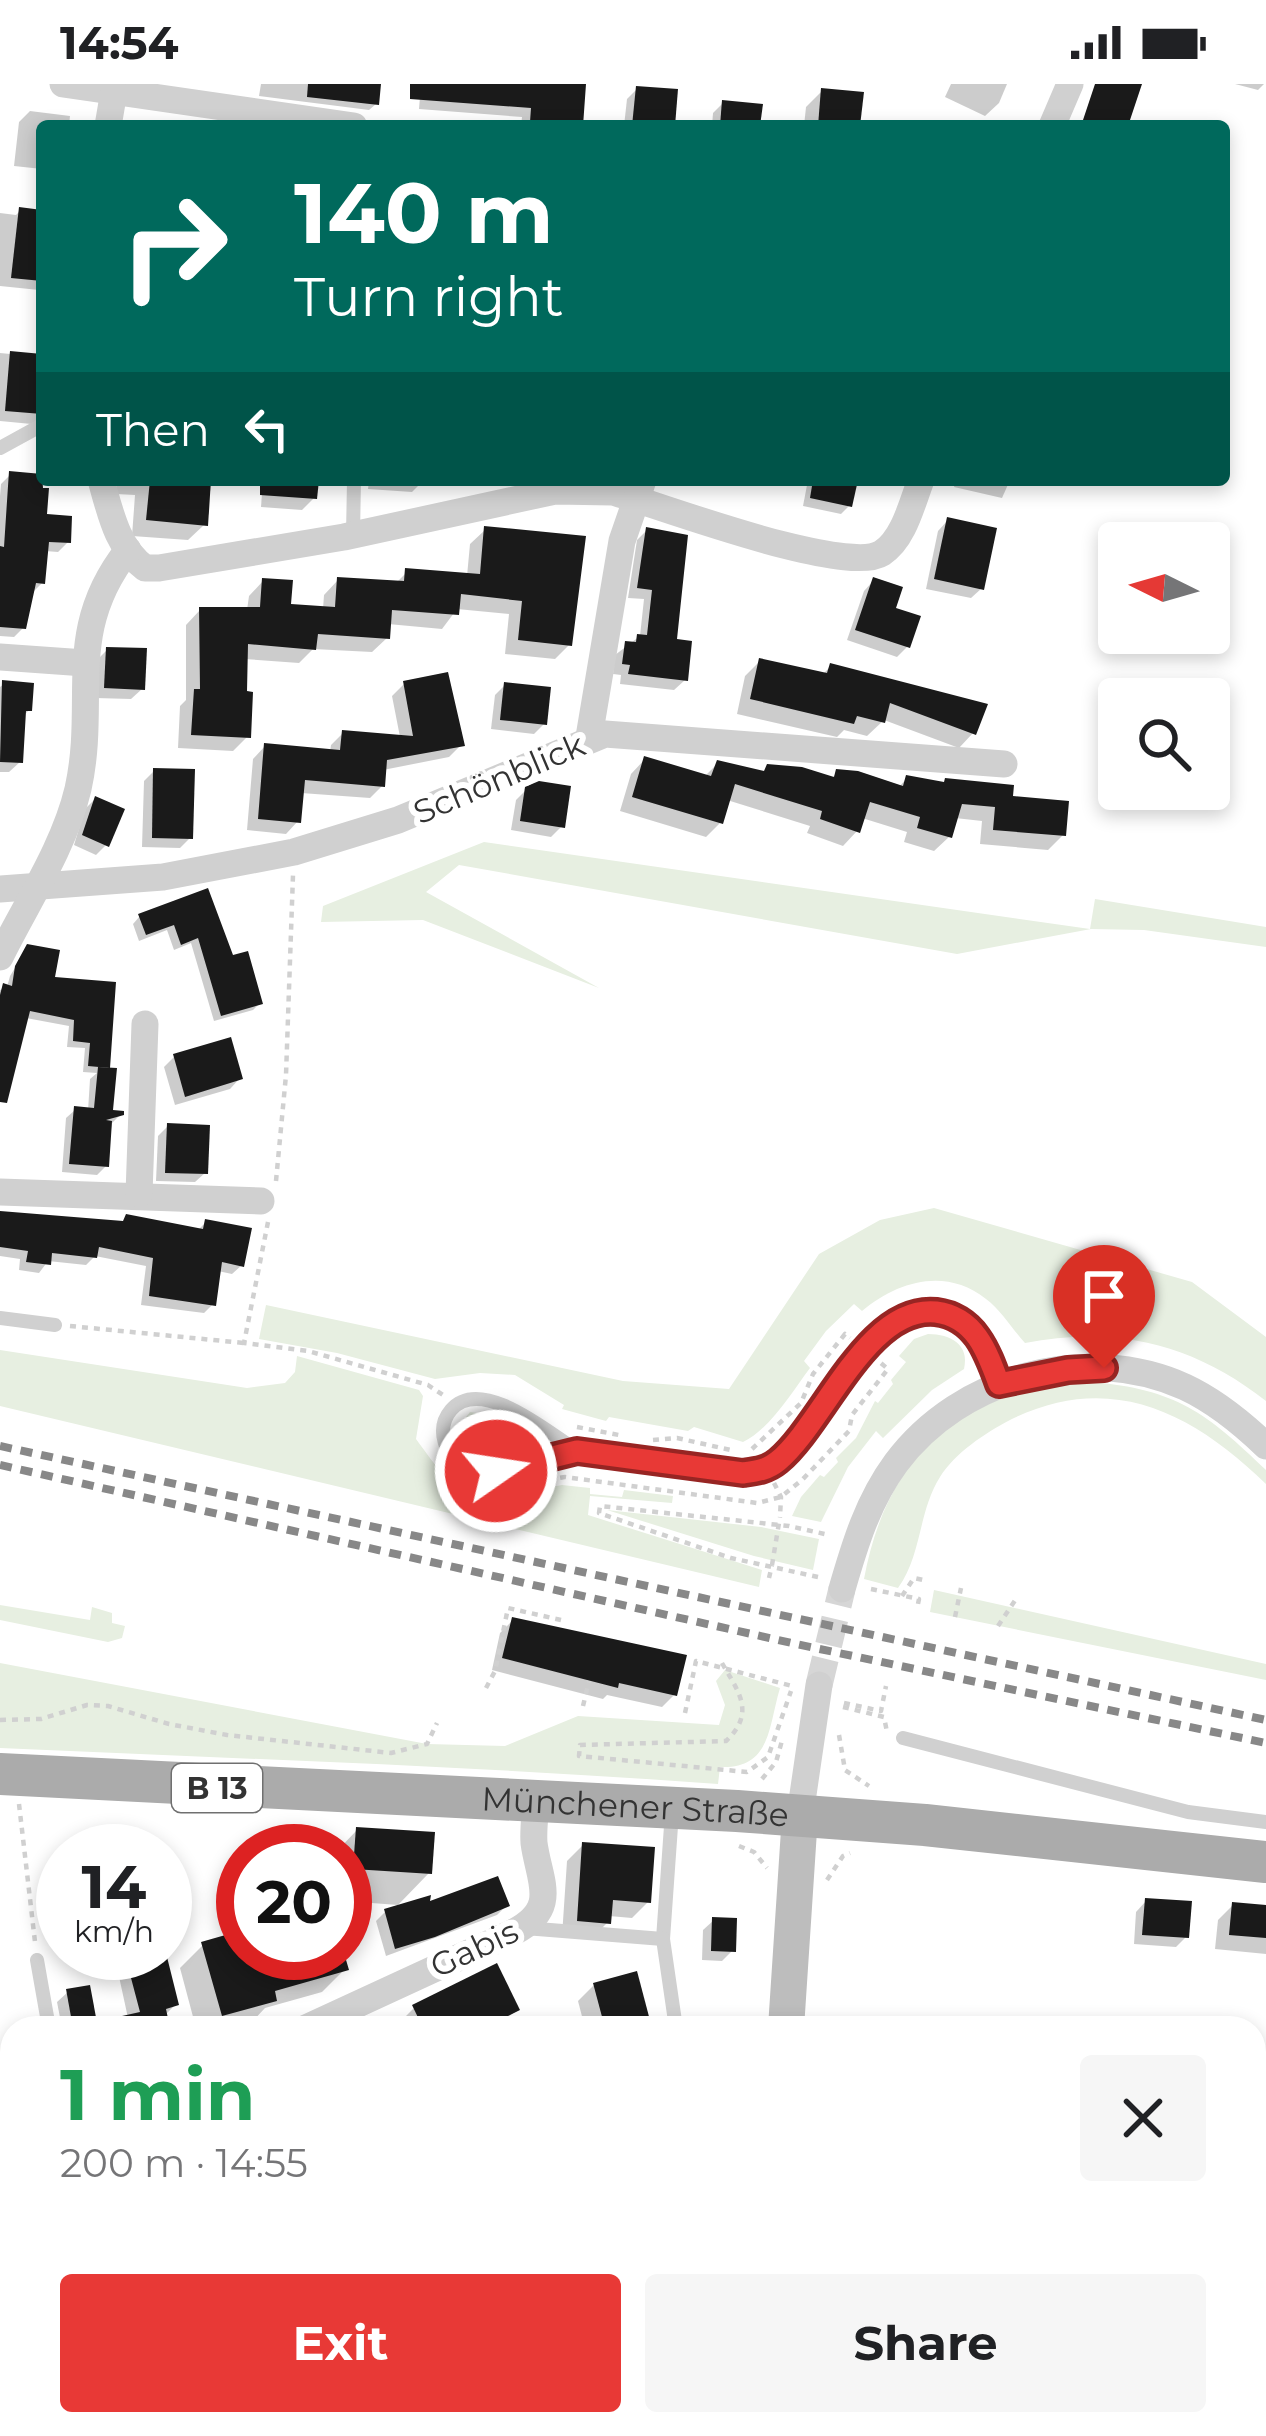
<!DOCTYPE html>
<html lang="en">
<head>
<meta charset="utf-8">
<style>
  :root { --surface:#fff; --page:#f6f6f6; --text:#202124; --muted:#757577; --accent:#e83936 }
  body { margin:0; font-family:Montserrat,sans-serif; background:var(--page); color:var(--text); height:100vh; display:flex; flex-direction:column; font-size:45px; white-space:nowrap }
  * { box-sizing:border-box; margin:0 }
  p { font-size:39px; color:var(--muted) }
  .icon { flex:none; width:66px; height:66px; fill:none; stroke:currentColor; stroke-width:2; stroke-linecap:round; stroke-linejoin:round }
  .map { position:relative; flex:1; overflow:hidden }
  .side { position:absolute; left:0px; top:1932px; width:1266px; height:420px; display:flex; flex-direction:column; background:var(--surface); border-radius:36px 36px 0 0; box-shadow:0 6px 18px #0003 }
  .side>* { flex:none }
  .guide { position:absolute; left:36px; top:36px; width:1194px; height:366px; border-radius:12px; box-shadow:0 6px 18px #0003; background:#00695c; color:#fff; overflow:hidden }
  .needle { width:78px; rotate:275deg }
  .controls { position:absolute; left:1098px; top:438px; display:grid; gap:24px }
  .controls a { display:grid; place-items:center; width:132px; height:132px; border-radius:12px; background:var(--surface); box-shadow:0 6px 18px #0003; font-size:60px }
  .speed { position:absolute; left:36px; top:1740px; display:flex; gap:24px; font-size:60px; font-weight:700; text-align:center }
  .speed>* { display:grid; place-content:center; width:156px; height:156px; border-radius:50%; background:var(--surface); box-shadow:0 6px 18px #0003; line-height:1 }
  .speed small { font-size:30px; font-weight:400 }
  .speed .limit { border:18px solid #d22; background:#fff; color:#111 }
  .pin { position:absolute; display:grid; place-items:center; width:102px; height:102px; color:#fff; margin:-123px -51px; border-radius:50% 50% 50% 0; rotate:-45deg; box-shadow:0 0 12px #0007 }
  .pin .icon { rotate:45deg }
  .me { position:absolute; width:132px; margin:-66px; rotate:77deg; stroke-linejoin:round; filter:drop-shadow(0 0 9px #0008) }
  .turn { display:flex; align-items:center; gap:42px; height:252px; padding:0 60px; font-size:54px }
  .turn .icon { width:156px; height:156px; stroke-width:2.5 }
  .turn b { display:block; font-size:84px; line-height:102px }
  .then { display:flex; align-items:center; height:114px; padding:0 60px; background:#0003; gap:24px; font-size:45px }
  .round { display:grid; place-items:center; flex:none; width:126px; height:126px; border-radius:12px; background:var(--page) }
  .head { display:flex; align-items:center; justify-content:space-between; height:204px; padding:0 60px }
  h1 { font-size:72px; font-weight:700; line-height:90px; color:#1e9e55 }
  .primary-button { display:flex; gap:24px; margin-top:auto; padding:24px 60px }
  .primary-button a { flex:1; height:138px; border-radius:12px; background:var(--accent); color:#fff; font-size:48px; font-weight:700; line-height:138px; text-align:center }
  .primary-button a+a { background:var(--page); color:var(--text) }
  .status { display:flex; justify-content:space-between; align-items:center; height:84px; padding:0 60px; background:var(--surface); direction:ltr }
  .status svg { height:33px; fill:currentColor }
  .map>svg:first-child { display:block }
  .green { fill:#e7efe1 }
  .shadow { fill:#0003 }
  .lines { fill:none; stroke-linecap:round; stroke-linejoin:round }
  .stream { stroke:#cedfee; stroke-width:8 }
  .canal { stroke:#cedfee; stroke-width:24 }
  .river { stroke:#cedfee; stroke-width:42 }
  .building { fill:#1a1a1a }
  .street-tunnel { stroke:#d6d6d6; stroke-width:27; stroke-dasharray:27 14; stroke-linecap:butt }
  .path { stroke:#d0d0d0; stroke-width:4.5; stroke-dasharray:6 6; stroke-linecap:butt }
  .lane { stroke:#d0d0d0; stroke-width:14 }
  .street { stroke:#d0d0d0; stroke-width:27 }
  .secondary { stroke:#bdbdbd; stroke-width:36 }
  .primary { stroke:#ababab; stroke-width:42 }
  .rail { stroke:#888; stroke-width:8; stroke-dasharray:12 9; stroke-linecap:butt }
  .path-bridge { stroke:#d0d0d0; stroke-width:4.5; stroke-dasharray:6 6; stroke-linecap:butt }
  .route-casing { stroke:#972523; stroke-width:30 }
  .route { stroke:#e83936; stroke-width:21 }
  .labels { text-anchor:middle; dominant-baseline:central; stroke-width:12; stroke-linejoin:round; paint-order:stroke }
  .shield { fill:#fff; stroke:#707070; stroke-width:3 }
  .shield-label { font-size:30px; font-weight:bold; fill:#333 }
  .street-label { font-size:33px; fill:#333; stroke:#fff }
</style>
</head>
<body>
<div class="status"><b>14:54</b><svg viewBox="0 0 49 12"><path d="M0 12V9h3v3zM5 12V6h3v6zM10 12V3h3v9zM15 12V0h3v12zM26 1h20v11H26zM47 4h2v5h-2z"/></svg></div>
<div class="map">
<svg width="1266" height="2352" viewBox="0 0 1266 2352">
  <rect width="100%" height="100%" fill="#fff"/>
  <g class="green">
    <path d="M484,758L1090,845L1095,815L1266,843V863L1144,846L1091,845L957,870L459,781L426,808L599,904L423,836L321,838L323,822Z"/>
    <path d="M934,1124L1192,1198L1266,1253V1317C1194,1260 1115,1241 1025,1259C1012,1245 1002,1227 986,1215C946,1183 898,1197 862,1227L854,1220L826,1247L804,1277L810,1284C792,1308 770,1345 743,1358L694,1343L688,1347L609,1333L606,1337L562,1325L564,1321L515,1291L480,1289L435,1295L337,1269L259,1255L266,1221L623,1297L729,1305L819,1170L880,1136Z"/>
    <path d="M928,1250C951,1250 970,1261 964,1285L932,1306L883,1354L876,1347L848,1383L821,1438L792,1432L801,1413L820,1391L824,1393L838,1378L836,1374L856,1354L875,1317L878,1319L893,1300L891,1296L906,1278L899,1272L914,1255Z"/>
    <path d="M0,1266L247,1304L285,1299L295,1288L297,1272L419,1306L423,1312L416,1355C437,1383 456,1417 497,1411L498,1417L541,1411V1405L562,1401L590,1404V1410L622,1413L624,1406L673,1412L672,1419L590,1412L588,1431L762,1486L759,1503L0,1322Z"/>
    <path d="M1091,1298C1176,1305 1207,1329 1266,1386V1400C1192,1328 1110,1286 1010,1336C985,1349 955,1369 940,1393C918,1428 922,1471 898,1504L864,1495C887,1369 964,1303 1091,1298Z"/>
    <path d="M470,1328L490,1331L521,1355L519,1363L466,1366L459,1358L457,1345Z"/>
    <path d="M607,1426L761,1443L819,1455L813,1486L754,1472Z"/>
    <path d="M934,1506L1266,1580V1596L930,1528Z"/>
    <path d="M0,1521L90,1536L92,1523L112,1529V1539L125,1542L122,1554L108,1558L0,1536Z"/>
    <path d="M0,1579L427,1660L505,1662L578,1632L719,1641L725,1621L716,1597L725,1586L780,1604C768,1644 771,1685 720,1683L718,1700C478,1682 240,1675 0,1664Z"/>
    <path d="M1254,2171H1266V2352H1025L1003,2340H1254Z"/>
    <path d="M450,2340H664L642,2352H434Z"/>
  </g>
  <g class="shadow">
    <path d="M261,0H378L376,20L369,26L259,12Z"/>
    <path d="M421,0H583L580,40L521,42L522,33L419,25Z"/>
    <path d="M951,0H1007L999,19L985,32L945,13Z"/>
    <path d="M1235,0H1264L1258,6Z"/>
    <path d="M637,5L672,42H624L627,15Z"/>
    <path d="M822,7L857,42H804L806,23Z"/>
    <path d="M723,19L757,42H712L713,29Z"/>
    <path d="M30,27L70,32L69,42H42V85L14,82L19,38Z"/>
    <path d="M20,127L42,129L39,206L0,202V129L16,131Z"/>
    <path d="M0,269L42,273V341L0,337Z"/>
    <path d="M11,390L68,458L58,468L45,467L42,499L31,510L24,543L14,553L0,552V412L1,400Z"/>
    <path d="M117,396H208L205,440L188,456L132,452L135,411L116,410Z"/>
    <path d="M263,396H315L314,414L302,426L261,423Z"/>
    <path d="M369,396H424L412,408L368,405Z"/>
    <path d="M808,396H855L850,421L841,430L803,422Z"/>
    <path d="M956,396H1010L1002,414L954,403Z"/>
    <path d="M948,436L982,504L971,514L926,505L938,447Z"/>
    <path d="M485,446L570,560L555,575L505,570L509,530L457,525L442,545L388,540L387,554L372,568L313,565L299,579L244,575L248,652L233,667L178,664L180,622L186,616V541L200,526H247L249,512L263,497L288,523L323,525L324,511L338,496L395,500L407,488L467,492L470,460Z"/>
    <path d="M647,446L685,596L674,606L620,600L621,591L613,590L615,571L640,552L644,515L628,514L637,456Z"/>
    <path d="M874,496L908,562L897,573L847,556L864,507Z"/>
    <path d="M107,566L142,605L131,615L95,614L97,576Z"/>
    <path d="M760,577L822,591L831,582L973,649L959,664L884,636L867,652L844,646L837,653L737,630L745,592Z"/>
    <path d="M4,600L29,626L23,632L20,678L9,688H0V603Z"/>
    <path d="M404,600L461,661L449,673L383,686L382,702L370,714L301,709L298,737L286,750L247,746L253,675L265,662L330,668L331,661L343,649L400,653L392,612Z"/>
    <path d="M505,601L544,640L534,650L491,645L495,611Z"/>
    <path d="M645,675L704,693L717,680L761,690L768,683L831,695L837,689L898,704L907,694L1009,715L1063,751L1048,766L980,760L982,737L955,734L949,753L934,767L904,758L907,748L862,734L857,747L843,762L807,749L810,742L727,716L720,739L706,753L620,727L631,690Z"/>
    <path d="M154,687L190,754L180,764L142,763L144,697Z"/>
    <path d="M527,705L562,742L551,753L511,746L516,716Z"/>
    <path d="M95,715L106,761L96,771L74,761L85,725Z"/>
    <path d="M207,807L231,875L260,919L253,926L214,937L191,859L174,866L167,846L139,857L133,840L140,832Z"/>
    <path d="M28,863L51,895L112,901L106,987L110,1028L121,1030L112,1039L106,1082L97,1091L62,1088L66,1034L75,1026L88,1027L90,995L97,989L83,988L85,964L67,963L69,942L26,934L0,989V906L7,903L10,892Z"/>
    <path d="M174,973L240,994L230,1005L175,1021L164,983Z"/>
    <path d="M168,1042L205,1089L195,1098L156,1097L158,1052Z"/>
    <path d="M0,1130L197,1147L206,1138L242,1181L232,1190L218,1187L213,1220L204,1229L141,1221L146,1182L95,1172L86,1181L48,1177L39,1189L19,1186L20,1175L0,1172Z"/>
    <path d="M513,1536L675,1610L662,1623L607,1611L603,1615L492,1586L500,1549Z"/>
    <path d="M357,1746L429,1789L398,1821L345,1817V1767H337Z"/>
    <path d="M583,1761L648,1818L632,1834L609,1832L608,1838L592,1854L562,1852L567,1777Z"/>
    <path d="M1146,1817L1186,1853L1176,1863L1134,1860L1136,1828Z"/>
    <path d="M507,1821L497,1831L386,1872L376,1837L385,1828L427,1822Z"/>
    <path d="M1233,1821L1266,1823V1870L1215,1865L1218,1836Z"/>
    <path d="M714,1836L733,1866L722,1877L702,1876L703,1846Z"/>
    <path d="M243,1849V1869H341L345,1885L322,1908L265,1924L251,1939L233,1944H196L180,1884L203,1861Z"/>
    <path d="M164,1869L176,1920L164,1932L167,1944H62L57,1918L68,1908L95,1941L128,1934L118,1888L128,1877Z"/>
    <path d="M594,1901L649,1944H585L578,1917Z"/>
    <path d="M414,1924L517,1926L494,1944H403L400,1938Z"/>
    <path d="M10,2152L12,2191L0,2197V2156Z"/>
    <path d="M92,2340H112L117,2352H61Z"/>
    <path d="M169,2340H313L292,2352H174Z"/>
    <path d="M757,2340H816L814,2352H755Z"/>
  </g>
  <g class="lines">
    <path class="stream" d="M1254,2211L1266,2216"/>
    <path class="canal" d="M604,2352L625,2340"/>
    <path class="river" d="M932,2340L951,2352"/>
  </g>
  <g class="building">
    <path d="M308,0H381L379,21L307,13Z"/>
    <path d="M410,0H586L583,42L530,38L531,24L410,15Z"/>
    <path d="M1095,0H1142L1128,42H1081Z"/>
    <path d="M636,2L678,5L675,42H632Z"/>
    <path d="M821,4L864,8L860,42H818Z"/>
    <path d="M722,16L763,20L760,42H720Z"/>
    <path d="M19,123L42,126V197L11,194Z"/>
    <path d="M10,267L42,270V330L5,327Z"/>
    <path d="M9,387L42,390L43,404H49L47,430L72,432L71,459L49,458L45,500L36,499L26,545L0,543V462L4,463Z"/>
    <path d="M150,396H211L208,442L146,436Z"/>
    <path d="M260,396H319L317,415L260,411Z"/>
    <path d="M813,396H858L852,423L810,414Z"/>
    <path d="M947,433L997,444L984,506L934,495Z"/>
    <path d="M484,442L586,452L572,562L518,556L522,517L461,510L459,531L392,526L390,555L318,550L316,566L248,560L247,607L253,608L251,654L191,651L194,605H200L199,523H260L262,494L293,496L291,520L335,523L337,493L404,497L405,484L480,490Z"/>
    <path d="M646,443L688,451L677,555L692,557L688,597L628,590L630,581L622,580L625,557L636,558L637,550L647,551L652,506L637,504Z"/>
    <path d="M873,493L903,503L896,524L921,532L910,564L855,546Z"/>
    <path d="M106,563L147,564L145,606L104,604Z"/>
    <path d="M759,574L827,589L830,579L988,620L976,651L890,619L885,639L857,632L854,640L750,615Z"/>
    <path d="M448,588L465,662L387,676L385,703L305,696L301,739L258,735L264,659L340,666L342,646L413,652L403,597Z"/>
    <path d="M2,596L34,599L32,627H26L23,679L0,678Z"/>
    <path d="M504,598L551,603L547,641L500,636Z"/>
    <path d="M644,672L711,692L717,676L764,687L767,680L802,683L834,693L836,685L858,687L903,702L906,691L944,698L945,694L1014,701L1013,712L1069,717L1066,752L993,746L995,723L962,720L952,754L917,744L920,733L870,718L860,749L820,735L822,727L735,700L723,740L632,713Z"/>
    <path d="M153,684L195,685L193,755L152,754Z"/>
    <path d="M539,697L571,702L565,744L520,737L525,703Z"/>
    <path d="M95,712L125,725L109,763L82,751Z"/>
    <path d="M208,804L233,871L248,867L263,920L221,932L198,854L181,861L174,841L146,851L138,830Z"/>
    <path d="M27,860L60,866L55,893L116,898L110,984L88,982L90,959L73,957L74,936L30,927L7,1019L0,1018V911L3,899L12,902L15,882Z"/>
    <path d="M231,953L243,995L185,1013L173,970Z"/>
    <path d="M98,983L117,984L113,1026L124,1027V1031L106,1036L112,1037L109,1083L69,1080L74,1022L94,1024Z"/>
    <path d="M167,1039L210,1041L208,1090L165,1089Z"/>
    <path d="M0,1127L123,1137L126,1130L203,1145L205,1135L252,1144L244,1183L222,1178L216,1222L149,1212L153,1174L99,1163L97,1174L52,1169L51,1181L26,1178L28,1167L0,1163Z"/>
    <path d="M512,1533L687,1571L677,1612L619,1599L618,1604L502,1574Z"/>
    <path d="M356,1743L435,1748L432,1790L353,1785Z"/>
    <path d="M582,1758L655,1763L651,1819L613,1816L611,1840L577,1837Z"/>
    <path d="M498,1792L510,1822L435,1853L395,1865L384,1825L431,1811L430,1817Z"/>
    <path d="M1145,1814L1192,1817L1189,1854L1142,1851Z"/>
    <path d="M1232,1818L1266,1821V1854L1229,1851Z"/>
    <path d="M712,1833L737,1834L736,1868L711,1867Z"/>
    <path d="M243,1846V1869H344L349,1886L275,1907L277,1917L222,1932L201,1858Z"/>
    <path d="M165,1865L179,1921L166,1925L170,1944H105L104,1936L140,1928L126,1875L165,1869Z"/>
    <path d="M497,1879L520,1926L484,1944H423L412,1921Z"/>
    <path d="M637,1887L652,1944H605L593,1899Z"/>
    <path d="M90,1901L98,1944H73L66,1905Z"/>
  </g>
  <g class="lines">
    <path class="street-tunnel" d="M819,1601L842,1505"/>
    <g class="path">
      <path d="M276,1097L286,991L293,791"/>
      <path d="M268,1138L244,1259L308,1267L428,1301L443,1311"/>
      <path d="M70,1242L244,1259"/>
      <path d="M577,1343L619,1351"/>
      <path d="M653,1356L677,1354L735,1367"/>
      <path d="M752,1365L801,1319L813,1290L845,1250L850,1254"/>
      <path d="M774,1399L781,1413L780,1433"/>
      <path d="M501,1404L565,1393L757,1419L781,1413L803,1395L849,1347L852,1331L888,1285L877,1276"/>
      <path d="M818,1493L731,1474L599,1429L600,1422L789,1442L829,1451"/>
      <path d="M769,1494L772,1481"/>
      <path d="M871,1505L919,1515L917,1525"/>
      <path d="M902,1512L914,1494L923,1496"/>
      <path d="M955,1533L961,1504"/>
      <path d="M998,1542L1016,1515"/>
      <path d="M722,1579C737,1606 757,1628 726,1657L580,1661L579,1672L747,1688L768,1673L791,1607"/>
      <path d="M486,1604L495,1587L508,1524L561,1536"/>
      <path d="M844,1619L881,1627L886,1602"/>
      <path d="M583,1622L589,1597"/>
      <path d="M843,1623L884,1633L887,1648"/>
      <path d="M685,1629L696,1577L792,1602"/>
      <path d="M0,1636L41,1635L87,1621L108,1622L169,1640L227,1651L391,1669L427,1660L437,1639"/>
      <path d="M839,1651L845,1686L869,1702"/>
      <path d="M762,1695L776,1678L783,1653"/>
      <path d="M19,1720L35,1858"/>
      <path d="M739,1762L754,1768L767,1784"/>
      <path d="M827,1796L843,1772L850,1769"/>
      <path d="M1254,2264L1266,2270"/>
      <path d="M144,2340L147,2352"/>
      <path d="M987,2340L1009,2352"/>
      <path d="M366,2352L386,2340"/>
      <path d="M1179,2352L1180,2340"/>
      <path d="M1257,2352L1266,2319"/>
    </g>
    <g class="lane">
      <path d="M0,364L42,341"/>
      <path d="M353,451L354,396"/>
      <path d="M0,1234L55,1241"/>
      <path d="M577,1367C549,1349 481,1291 451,1326C439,1340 442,1356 450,1371L466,1384L482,1388L577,1367L743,1389C826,1381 848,1219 936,1228C975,1233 988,1268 999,1301"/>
      <path d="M903,1654L1188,1728L1266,1738"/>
      <path d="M672,1728L663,1855L676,1944"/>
      <path d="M525,1844L663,1855"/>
      <path d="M37,1876L49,1944"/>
      <path d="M0,2089L12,2085"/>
    </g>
    <g class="street">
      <path d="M63,0L354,42"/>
      <path d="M108,42L114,7"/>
      <path d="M1052,42L1070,0"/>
      <path d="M101,396C110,427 117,464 145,484H159L344,453L555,407L613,408C661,422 846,492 882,469C904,455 912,419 921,396"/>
      <path d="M0,573L85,579"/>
      <path d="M589,653L622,457L643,396"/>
      <path d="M0,805L163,793L294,768L398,736L605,650L1004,680"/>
      <path d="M0,873C26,820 64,764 78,705C98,615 63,548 128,466"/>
      <path d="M0,1108L261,1117"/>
      <path d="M139,1110L145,940"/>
      <path d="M842,1505C855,1460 868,1417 896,1379C960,1293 1086,1258 1185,1303C1215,1317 1242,1339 1266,1362"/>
      <path d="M800,1731L819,1601"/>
      <path d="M306,1944L514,1848C560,1824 539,1797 534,1759C533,1746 535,1732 536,1718"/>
      <path d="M0,2307L12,2304"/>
    </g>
    <g class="secondary">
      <path d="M786,1944L800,1731"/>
      <path d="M717,2352L719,2340"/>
    </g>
    <path class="primary" id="s1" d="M0,1690L737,1727L925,1741L1266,1778"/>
    <g class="rail">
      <path d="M0,1362L1266,1636"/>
      <path d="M0,1381L796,1560L1266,1659"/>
    </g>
    <path class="path-bridge" d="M772,1481L780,1433"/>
  </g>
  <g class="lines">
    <defs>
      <path id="route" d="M496,1387L577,1367L743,1389C757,1387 767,1386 778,1377C824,1339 867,1221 936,1228C975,1233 987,1267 999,1300L1068,1286L1104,1284"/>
    </defs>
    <use href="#route" class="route-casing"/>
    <use href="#route" class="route"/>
  </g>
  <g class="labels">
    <rect class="shield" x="172" y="1680" width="90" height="48" rx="9"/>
    <g class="shield-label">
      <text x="217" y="1704">B 13</text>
    </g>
    <g class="street-label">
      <text transform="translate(499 694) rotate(-23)">Schönblick</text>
      <text stroke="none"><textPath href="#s1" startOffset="636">Münchener Straße</textPath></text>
      <text transform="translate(474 1864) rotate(-25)">Gabis</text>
    </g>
  </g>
</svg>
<div class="controls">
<a><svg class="needle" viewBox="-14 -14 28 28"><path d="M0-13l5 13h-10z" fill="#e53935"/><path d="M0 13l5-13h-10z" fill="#757577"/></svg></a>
<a><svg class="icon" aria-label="search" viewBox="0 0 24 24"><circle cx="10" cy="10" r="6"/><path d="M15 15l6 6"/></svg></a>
</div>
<div class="speed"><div>14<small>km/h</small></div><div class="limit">20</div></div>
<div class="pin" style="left:1104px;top:1284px;background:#d93025"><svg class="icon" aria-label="arrive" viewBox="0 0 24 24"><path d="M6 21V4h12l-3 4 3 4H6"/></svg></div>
<svg class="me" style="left:496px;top:1387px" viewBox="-20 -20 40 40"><circle r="17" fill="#e83936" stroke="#fff" stroke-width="3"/><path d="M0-11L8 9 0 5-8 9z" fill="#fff"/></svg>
<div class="guide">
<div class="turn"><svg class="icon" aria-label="right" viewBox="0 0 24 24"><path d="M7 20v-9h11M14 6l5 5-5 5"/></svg><div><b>140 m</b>Turn right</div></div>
<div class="then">Then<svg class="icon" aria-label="left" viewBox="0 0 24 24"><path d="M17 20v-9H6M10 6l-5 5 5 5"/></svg></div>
</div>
<section class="side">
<div class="head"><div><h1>1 min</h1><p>200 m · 14:55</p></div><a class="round"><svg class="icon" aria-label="close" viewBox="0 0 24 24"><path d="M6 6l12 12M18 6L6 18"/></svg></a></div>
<div class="primary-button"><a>Exit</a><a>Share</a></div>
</section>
</div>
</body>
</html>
